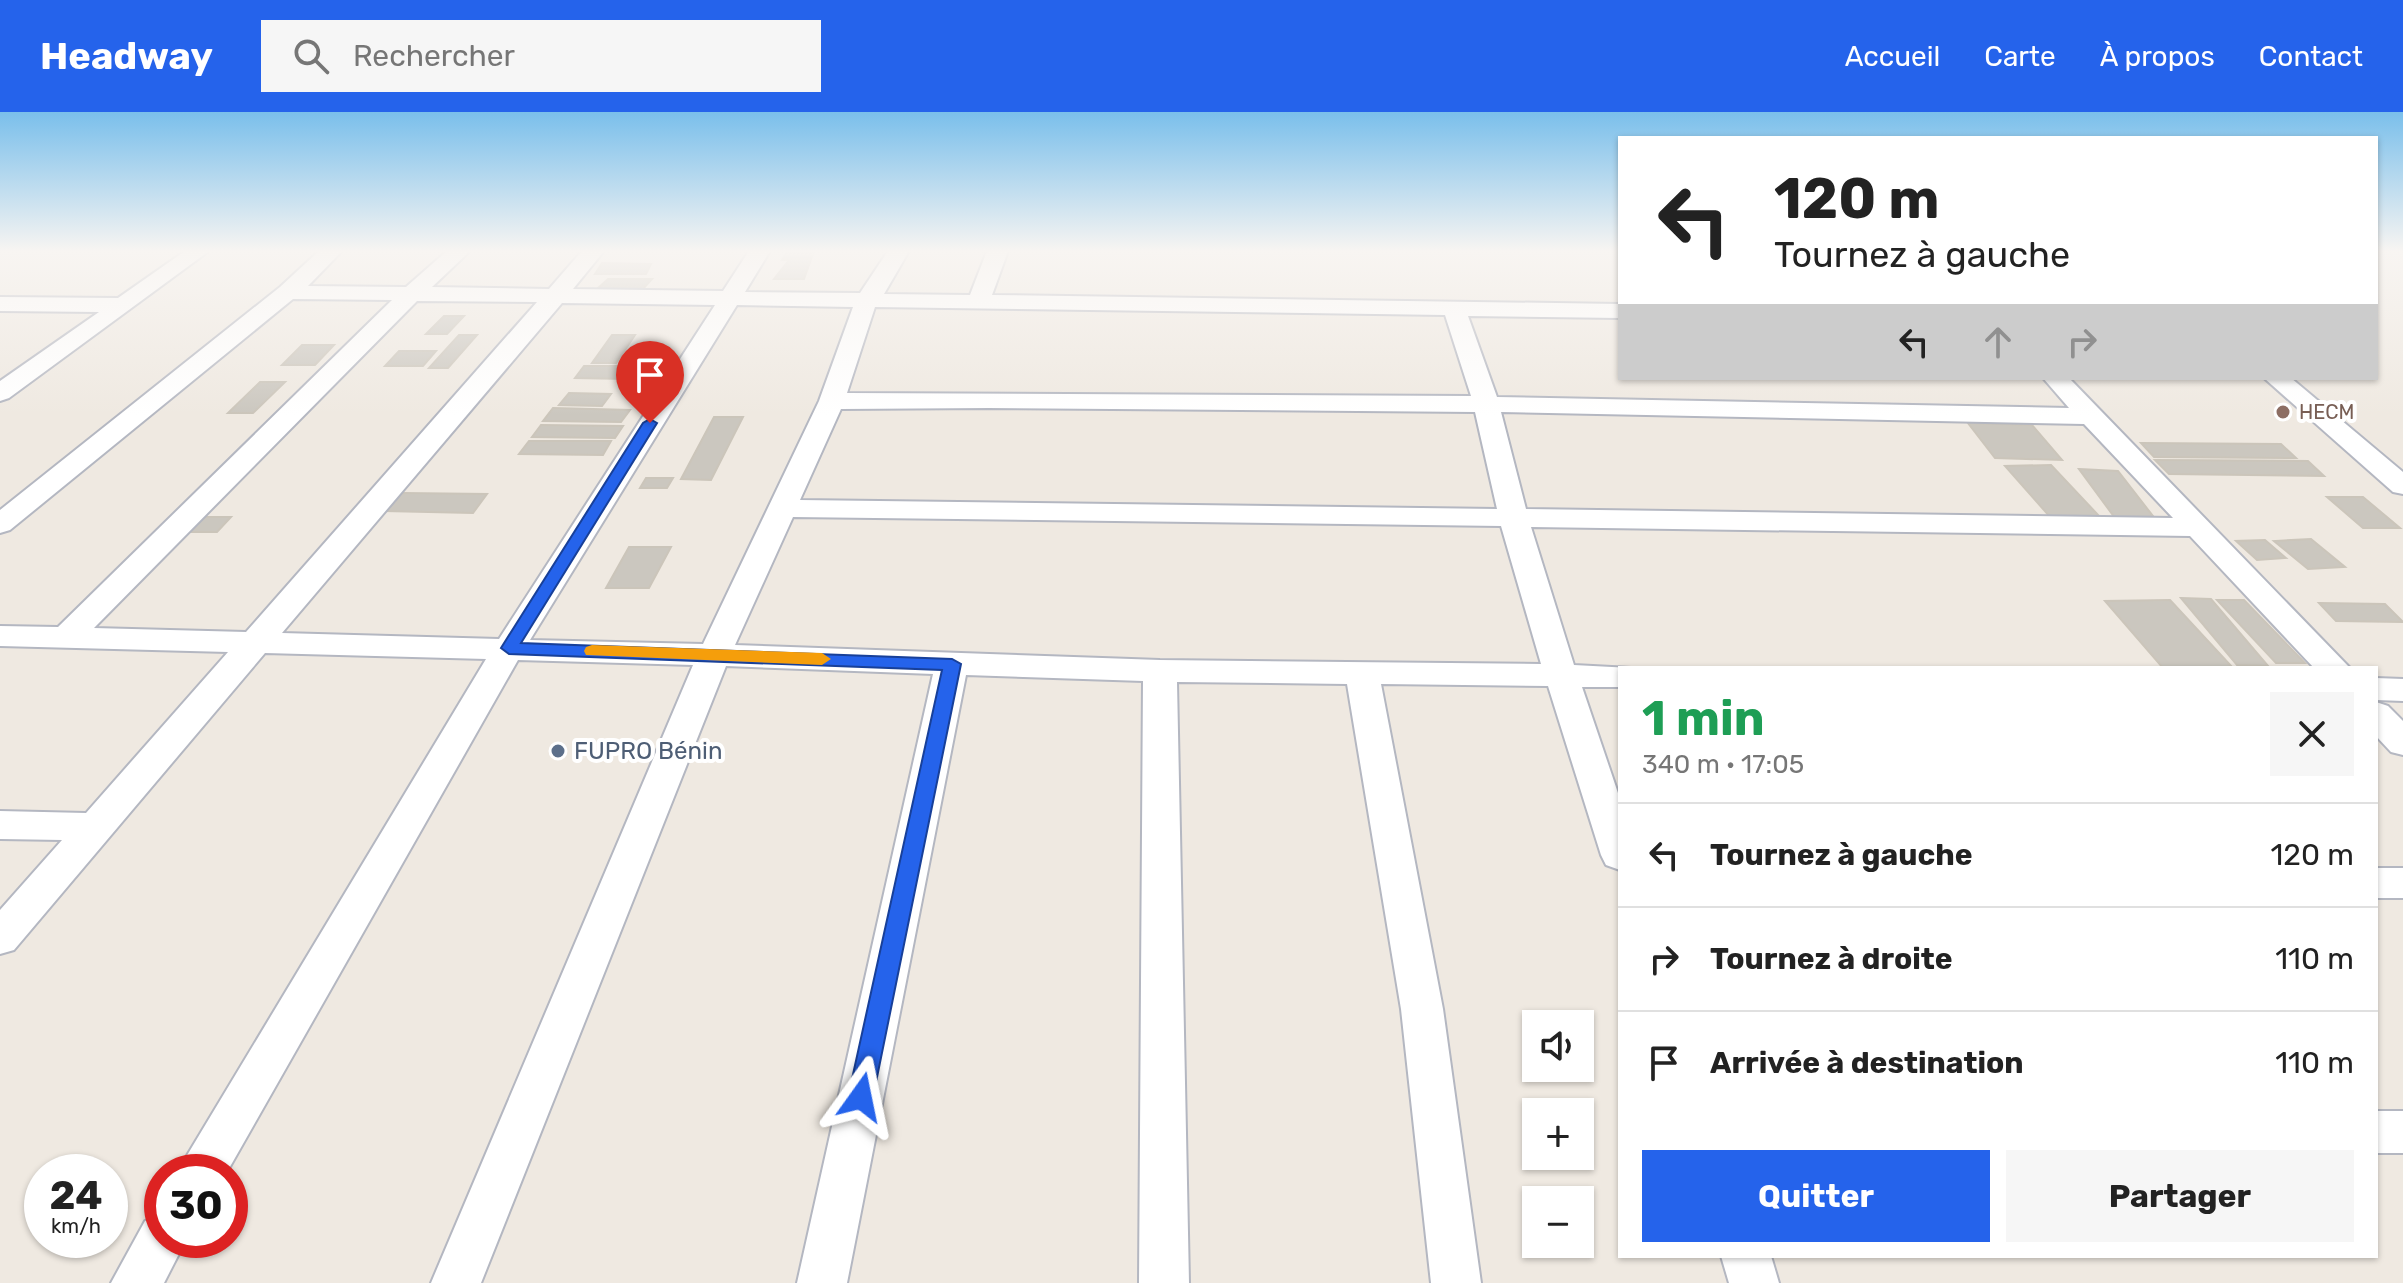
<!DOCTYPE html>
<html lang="fr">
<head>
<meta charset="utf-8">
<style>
  :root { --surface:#fff; --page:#f6f6f6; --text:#222; --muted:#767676; --line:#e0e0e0; --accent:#2563eb }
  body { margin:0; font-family:Rubik,sans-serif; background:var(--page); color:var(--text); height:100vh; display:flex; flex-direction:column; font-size:30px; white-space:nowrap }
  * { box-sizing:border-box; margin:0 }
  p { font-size:26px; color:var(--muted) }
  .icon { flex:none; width:44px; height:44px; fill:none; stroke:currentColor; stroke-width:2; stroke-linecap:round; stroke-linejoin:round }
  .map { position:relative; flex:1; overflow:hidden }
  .details { position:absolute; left:1618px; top:554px; width:760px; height:592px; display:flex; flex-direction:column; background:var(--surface); border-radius:0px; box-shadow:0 2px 6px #0004 }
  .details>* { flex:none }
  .hud { position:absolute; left:1618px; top:24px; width:760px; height:244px; border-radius:0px; box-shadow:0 2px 6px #0004; background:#fff; color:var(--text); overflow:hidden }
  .fabs { position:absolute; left:1522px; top:898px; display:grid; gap:16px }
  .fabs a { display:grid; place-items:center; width:72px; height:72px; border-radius:0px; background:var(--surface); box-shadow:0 2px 6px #0004; font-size:40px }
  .speed { position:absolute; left:24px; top:1042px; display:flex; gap:16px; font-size:40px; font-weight:700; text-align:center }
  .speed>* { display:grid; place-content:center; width:104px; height:104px; border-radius:50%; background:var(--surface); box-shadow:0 2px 6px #0004; line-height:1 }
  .speed small { font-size:20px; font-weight:400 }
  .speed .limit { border:12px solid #d22; background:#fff; color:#111 }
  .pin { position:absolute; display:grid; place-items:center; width:68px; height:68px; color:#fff; margin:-82px -34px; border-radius:50% 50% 50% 0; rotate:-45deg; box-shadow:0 0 8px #0007 }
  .pin .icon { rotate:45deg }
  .me { position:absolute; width:88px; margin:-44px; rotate:12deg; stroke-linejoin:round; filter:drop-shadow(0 0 6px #0008) }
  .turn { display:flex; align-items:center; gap:28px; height:168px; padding:0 24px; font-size:36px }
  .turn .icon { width:104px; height:104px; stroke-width:2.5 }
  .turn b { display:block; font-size:56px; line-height:68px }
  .lanes { display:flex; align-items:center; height:76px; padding:0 24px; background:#0003; justify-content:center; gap:40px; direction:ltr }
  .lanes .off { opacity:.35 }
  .round { display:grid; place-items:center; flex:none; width:84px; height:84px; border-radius:0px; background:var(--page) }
  .head { display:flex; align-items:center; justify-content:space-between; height:136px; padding:0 24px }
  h1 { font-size:48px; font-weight:700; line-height:60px; color:#1e9e55 }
  .primary-button { display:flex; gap:16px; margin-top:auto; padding:16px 24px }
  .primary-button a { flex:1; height:92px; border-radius:0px; background:var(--accent); color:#fff; font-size:32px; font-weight:700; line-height:92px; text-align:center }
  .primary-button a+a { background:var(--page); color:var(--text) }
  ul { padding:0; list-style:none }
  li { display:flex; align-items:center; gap:24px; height:104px; padding:0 24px; border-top:2px solid var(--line) }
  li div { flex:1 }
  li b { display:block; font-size:30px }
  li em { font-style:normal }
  header { display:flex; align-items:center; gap:48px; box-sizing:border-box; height:112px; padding:0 40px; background:var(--accent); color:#fff }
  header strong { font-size:38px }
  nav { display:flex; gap:44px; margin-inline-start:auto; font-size:28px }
  .search { width:560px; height:72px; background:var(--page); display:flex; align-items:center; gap:20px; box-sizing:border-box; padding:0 28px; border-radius:0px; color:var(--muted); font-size:30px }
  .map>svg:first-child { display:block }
  .building { fill:#cbc7bf; stroke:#cbc5ba; stroke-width:2 }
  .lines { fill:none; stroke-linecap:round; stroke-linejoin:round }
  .minor-casing { stroke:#b4b7c1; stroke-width:4 }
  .minor { fill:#fff; fill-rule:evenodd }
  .route { fill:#2563eb; stroke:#184099; stroke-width:2 }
  .slow { fill:#f59e0b }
  .education-dot { fill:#8d6e63; stroke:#fff; stroke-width:3 }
  .service-dot { fill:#5c6f8a; stroke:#fff; stroke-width:3 }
  .labels { text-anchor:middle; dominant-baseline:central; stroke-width:8; stroke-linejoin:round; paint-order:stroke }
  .far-education-label { font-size:20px; fill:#785e54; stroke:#fff; text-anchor:start }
  .service-label { font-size:24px; fill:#4e5e75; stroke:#fff; text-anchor:start }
</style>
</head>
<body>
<header>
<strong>Headway</strong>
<div class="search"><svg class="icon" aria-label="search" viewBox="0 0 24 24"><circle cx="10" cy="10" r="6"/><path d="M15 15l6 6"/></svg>Rechercher</div>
<nav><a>Accueil</a><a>Carte</a><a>À propos</a><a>Contact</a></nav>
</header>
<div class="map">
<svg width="2403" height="1171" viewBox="0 0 2403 1171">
  <rect width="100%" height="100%" fill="#efe9e1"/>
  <g class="building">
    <path d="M787,139H814L804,167H774L789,148H782Z"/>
    <path d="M602,151L651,152L646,162H595Z"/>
    <path d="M608,167H652L642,178L597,177Z"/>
    <path d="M444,204H464L447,222H426Z"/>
    <path d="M459,223H477L448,256H429Z"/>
    <path d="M612,223H635L616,251H592Z"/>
    <path d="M302,233H334L315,253H282Z"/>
    <path d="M399,239H436L423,254H385Z"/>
    <path d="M584,254H637L628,267L575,266Z"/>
    <path d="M260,270H285L253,301H228Z"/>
    <path d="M569,281L611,282L602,294L559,293Z"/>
    <path d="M553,296L630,298L621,310L543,309Z"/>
    <path d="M714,305H743L711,368L681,367Z"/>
    <path d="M1968,311L2032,313L2062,348L1995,346Z"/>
    <path d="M541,313L623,314L615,326L532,325Z"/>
    <path d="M529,329H611L603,343L519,342Z"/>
    <path d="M2141,331L2281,332L2296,346L2154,345Z"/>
    <path d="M2155,348L2308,349L2324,364L2169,362Z"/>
    <path d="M2051,353L2100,405L2051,406L2005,354Z"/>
    <path d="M2079,357L2118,359L2156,408L2115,406Z"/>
    <path d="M646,366H673L667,376H640Z"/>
    <path d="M402,381L487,382L473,401L386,399Z"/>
    <path d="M2327,385H2363L2400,416H2363Z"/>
    <path d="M204,405H231L217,420H190Z"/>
    <path d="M2311,427L2345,455L2308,457L2274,429Z"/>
    <path d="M2265,428L2286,446L2257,448L2236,429Z"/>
    <path d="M629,435H671L649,476H606Z"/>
    <path d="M2181,486L2211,487L2268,554L2237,553Z"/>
    <path d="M2170,488L2233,556H2163L2105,489Z"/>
    <path d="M2217,488H2244L2305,551H2276Z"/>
    <path d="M2319,491L2385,492L2403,510L2336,509Z"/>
  </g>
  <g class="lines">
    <defs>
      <g id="minor">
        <path d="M185,139H209L9,286L0,289V269L99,200L0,199V185L118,186Z"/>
        <path d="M319,139H342L308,174L406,175L447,139H470L432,175L549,177L582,139H604L573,177L723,179L749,139H770L745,180L860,181L888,139H909L884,182L970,183L987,139H1008L992,183L1620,192V206L1468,204L1497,285L2069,296L2043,266H2069L2350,556H2314L2190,424L1531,415L1574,553L1631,556H1620V575H1582L1620,687V758L1606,753L1601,743L1548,574L1381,572L1443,897L1481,1171H1431L1401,897L1347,572L1177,570L1189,1171H1139L1143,569L966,563L847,1171H797L933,562L726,554L481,1171H431L693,553L518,548L227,1060H177L486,547L265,541L14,838L0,842V798L62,728L0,727V699L86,701L228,540L0,534V514L58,515L392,188L293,187L10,418L0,421V398L280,175ZM417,189L537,190L246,520L94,516ZM562,191L715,193L499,527L282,521ZM737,193L853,195L819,289L703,532L530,528ZM875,195L1445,203L1471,284L847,281ZM989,296L1475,300L1497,397L800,388L841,297ZM1501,300L2084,312L2173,406L1526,397ZM793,405L1501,414L1541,552L1160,548L735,533Z"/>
        <path d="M2264,266H2291L2403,360V382L2393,380Z"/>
        <path d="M2376,566L2403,567V589L2376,588Z"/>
        <path d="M2376,590L2388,594L2403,609V643L2391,640L2376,624Z"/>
        <rect x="2376" y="756" width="27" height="30"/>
        <rect x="2376" y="999" width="27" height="42"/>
        <path d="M162,1102V1128H186L164,1171H111L145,1109Z"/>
        <path d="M1721,1144H1771L1779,1171H1729Z"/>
      </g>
    </defs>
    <use href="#minor" class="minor-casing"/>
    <use href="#minor" class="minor"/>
  </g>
  <linearGradient id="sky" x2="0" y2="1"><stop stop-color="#7abfeb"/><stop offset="0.46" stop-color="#f8f5f2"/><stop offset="1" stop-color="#f8f5f2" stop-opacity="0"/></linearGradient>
  <rect width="2403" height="303" fill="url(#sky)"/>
  <path class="route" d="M650,307L657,311L521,531L952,547L961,552L873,985L869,993L861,996L852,993L848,985L942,558L509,542L501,536L643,311Z"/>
  <path class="slow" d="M592,533L822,541L831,547L822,553L586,543L584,539L586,535Z"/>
  <circle class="education-dot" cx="2283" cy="300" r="8"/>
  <circle class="service-dot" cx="558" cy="639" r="8"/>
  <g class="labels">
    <g class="far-education-label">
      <text x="2299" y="300">HECM</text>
    </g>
    <g class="service-label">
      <text x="574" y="639">FUPRO Bénin</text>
    </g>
  </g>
</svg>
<div class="fabs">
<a><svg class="icon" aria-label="sound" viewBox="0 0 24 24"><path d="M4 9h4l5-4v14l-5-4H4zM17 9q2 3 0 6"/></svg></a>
<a>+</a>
<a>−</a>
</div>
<div class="speed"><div>24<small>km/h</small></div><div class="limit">30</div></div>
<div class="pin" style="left:650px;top:311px;background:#d93025"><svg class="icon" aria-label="arrive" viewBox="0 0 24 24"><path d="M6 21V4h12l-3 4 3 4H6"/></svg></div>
<svg class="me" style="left:861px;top:985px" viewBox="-20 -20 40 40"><path d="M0-17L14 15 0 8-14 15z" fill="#2563eb" stroke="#fff" stroke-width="4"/></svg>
<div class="hud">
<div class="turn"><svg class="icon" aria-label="left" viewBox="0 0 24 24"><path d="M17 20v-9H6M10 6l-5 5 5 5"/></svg><div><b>120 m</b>Tournez à gauche</div></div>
<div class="lanes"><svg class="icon" aria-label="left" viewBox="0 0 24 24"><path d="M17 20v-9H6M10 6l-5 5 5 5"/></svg><svg class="icon off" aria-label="ahead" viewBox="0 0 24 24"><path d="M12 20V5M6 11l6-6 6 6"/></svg><svg class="icon off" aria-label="right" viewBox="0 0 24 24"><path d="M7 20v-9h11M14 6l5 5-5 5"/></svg></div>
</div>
<section class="details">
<div class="head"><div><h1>1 min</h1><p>340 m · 17:05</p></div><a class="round"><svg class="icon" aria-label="close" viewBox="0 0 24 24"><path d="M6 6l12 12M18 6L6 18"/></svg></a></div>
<ul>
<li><svg class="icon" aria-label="left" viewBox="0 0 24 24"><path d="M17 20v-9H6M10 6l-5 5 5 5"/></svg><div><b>Tournez à gauche</b></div><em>120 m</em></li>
<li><svg class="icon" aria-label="right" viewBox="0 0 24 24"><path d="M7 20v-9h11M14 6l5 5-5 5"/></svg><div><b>Tournez à droite</b></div><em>110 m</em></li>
<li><svg class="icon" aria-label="arrive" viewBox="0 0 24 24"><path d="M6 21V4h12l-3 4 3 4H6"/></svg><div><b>Arrivée à destination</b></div><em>110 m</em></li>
</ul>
<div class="primary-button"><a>Quitter</a><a>Partager</a></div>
</section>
</div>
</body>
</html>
